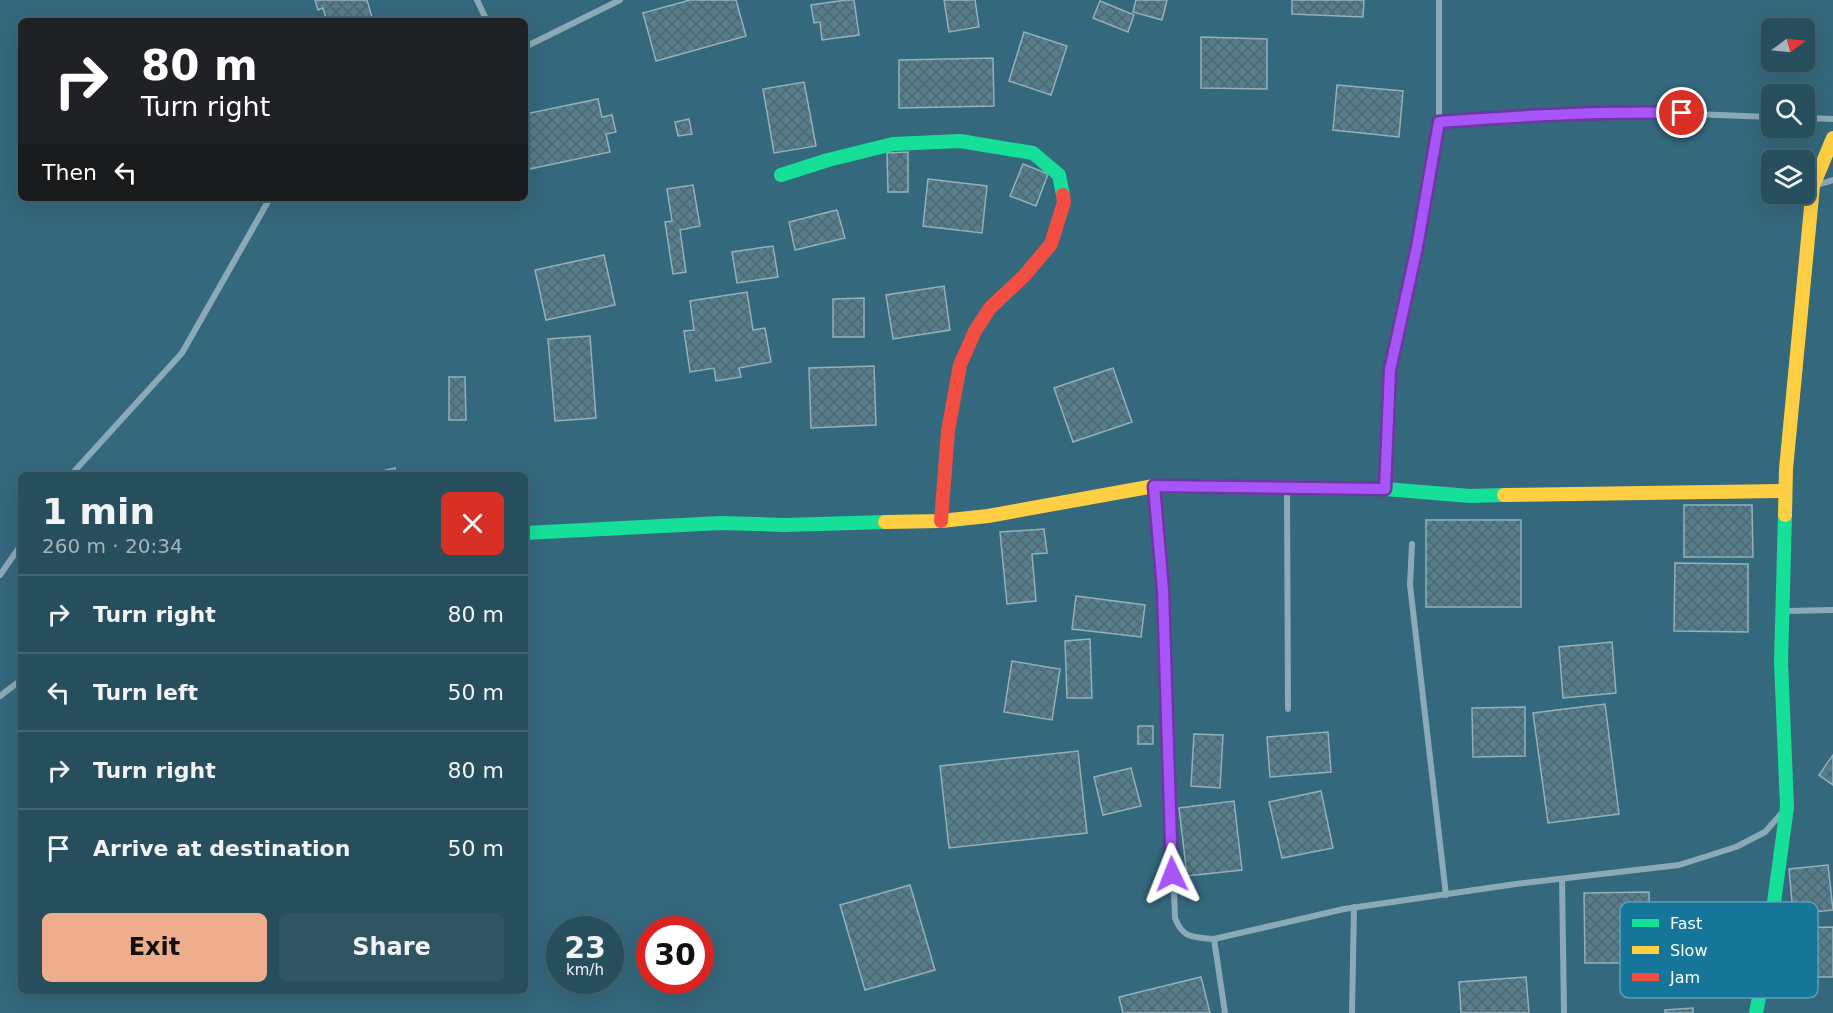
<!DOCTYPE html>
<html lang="en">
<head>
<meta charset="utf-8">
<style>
  :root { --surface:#274e5d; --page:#2f5563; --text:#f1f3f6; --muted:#a4b4bc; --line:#436572; --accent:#eead8d }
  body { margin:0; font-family:"DejaVu Sans",sans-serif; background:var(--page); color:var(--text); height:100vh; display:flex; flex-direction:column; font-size:22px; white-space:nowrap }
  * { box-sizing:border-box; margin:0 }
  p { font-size:20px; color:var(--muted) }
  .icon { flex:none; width:33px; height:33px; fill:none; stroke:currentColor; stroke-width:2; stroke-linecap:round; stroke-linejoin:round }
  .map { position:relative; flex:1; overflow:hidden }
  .panel { position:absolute; left:18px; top:472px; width:510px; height:522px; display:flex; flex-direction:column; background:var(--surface); border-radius:9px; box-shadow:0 6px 24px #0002,0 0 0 2px var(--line) }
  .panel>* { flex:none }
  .hud { position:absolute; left:18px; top:18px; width:510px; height:183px; border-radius:9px; box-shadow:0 6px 24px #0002,0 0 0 2px var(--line); background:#202124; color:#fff; overflow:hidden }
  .needle { width:39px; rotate:75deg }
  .controls { position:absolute; left:1761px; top:18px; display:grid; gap:12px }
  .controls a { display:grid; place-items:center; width:54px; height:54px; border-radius:9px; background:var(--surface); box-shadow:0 6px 24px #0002,0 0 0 2px var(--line); font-size:30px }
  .speed { position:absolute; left:546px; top:916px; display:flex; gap:12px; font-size:30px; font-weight:700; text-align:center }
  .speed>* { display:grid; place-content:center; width:78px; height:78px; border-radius:50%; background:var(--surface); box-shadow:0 6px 24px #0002,0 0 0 2px var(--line); line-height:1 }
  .speed small { font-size:15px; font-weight:400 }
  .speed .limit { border:9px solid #d22; background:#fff; color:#111 }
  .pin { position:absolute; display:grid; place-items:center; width:51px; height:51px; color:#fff; margin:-26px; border:3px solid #fff; border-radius:50%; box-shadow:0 2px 6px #0007 }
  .me { position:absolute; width:66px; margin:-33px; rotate:358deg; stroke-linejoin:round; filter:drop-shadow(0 0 4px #0008) }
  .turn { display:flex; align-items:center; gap:21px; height:126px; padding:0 24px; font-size:27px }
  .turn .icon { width:78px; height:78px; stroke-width:2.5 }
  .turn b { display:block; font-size:42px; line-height:51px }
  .then { display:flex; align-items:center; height:57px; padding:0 24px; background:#0003; gap:12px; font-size:22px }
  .round { display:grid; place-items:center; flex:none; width:63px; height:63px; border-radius:9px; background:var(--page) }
  .overview { display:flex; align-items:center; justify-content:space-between; height:102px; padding:0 24px }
  h1 { font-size:36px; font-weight:800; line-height:45px }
  .primary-button { display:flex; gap:12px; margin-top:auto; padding:12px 24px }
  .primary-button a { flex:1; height:69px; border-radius:9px; background:var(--accent); color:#111; font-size:24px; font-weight:800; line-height:69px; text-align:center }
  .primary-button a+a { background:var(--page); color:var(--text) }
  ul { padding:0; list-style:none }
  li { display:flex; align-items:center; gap:18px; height:78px; padding:0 24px; border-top:2px solid var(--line) }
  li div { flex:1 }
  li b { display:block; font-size:22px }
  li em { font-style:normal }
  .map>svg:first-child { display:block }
  .building { fill:url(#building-cross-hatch); stroke:#93b0bb; stroke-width:1.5 }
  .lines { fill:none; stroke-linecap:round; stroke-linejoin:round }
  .street { stroke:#8baab7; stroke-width:6 }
  .fast { stroke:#16e098; stroke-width:14 }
  .slow { stroke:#ffcf43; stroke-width:14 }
  .jam { stroke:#f24e42; stroke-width:14 }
  .route-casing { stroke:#6d37a1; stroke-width:15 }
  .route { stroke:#a855f7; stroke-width:10 }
  .key { fill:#16769a; stroke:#5c9fb8; stroke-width:1.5 }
  .key-label { font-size:16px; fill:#fff }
</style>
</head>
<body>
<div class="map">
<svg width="1833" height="1013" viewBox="0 0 1833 1013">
  <defs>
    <pattern id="building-cross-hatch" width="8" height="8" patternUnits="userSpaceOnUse" patternTransform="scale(1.5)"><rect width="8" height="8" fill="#557e8d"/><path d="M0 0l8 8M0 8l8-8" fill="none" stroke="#50656c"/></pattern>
  </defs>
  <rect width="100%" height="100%" fill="#34687c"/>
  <g class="building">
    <path d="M315,0H367L373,21H327L323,8L318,10Z"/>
    <path d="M690,0H736L746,36L656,61L643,13Z"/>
    <path d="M846,0H854L859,35L822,40L820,22L814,23L811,5Z"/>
    <path d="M944,0H975L979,27L949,32Z"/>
    <path d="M1136,0H1167L1162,20L1133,12Z"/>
    <path d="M1292,0H1364L1363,17L1292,14Z"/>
    <path d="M1100,1L1134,15L1128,32L1093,18Z"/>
    <path d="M1024,32L1067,46L1051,95L1009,81Z"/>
    <path d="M1201,37L1267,39V89L1201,88Z"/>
    <path d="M993,58L994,106L899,108V60Z"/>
    <path d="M804,82L816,146L774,153L763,89Z"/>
    <path d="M1337,85L1403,91L1399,137L1333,130Z"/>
    <path d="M598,99L602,117L612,115L616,132L606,134L610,152L525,170V114Z"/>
    <path d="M689,119L692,134L678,136L675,122Z"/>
    <path d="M908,152V192H888L887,153Z"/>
    <path d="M1023,164L1048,174L1036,206L1010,196Z"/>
    <path d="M928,179L987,186L982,233L923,226Z"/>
    <path d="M693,185L700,226L680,230L686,272L673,274L665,222L672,221L667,189Z"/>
    <path d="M837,210L845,238L795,250L789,222Z"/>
    <path d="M773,246L778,277L737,283L732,252Z"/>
    <path d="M604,255L615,305L546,320L535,270Z"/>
    <path d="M944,286L950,330L893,339L886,295Z"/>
    <path d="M747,292L753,330L765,328L771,362L739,368L741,377L716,381L714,368L690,372L684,331L694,330L690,301Z"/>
    <path d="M864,298V337H833V299Z"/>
    <path d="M590,336L596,418L555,421L548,339Z"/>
    <path d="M874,366L876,425L811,428L809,368Z"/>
    <path d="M1113,368L1132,422L1073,442L1054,388Z"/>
    <path d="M449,377H465L466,420H449Z"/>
    <path d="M395,468L396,476H362Z"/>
    <path d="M1684,505H1752L1753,557H1684Z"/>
    <rect x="1426" y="520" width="95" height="87"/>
    <path d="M1044,529L1047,553L1032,554L1036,601L1007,604L1000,532Z"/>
    <path d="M1675,563L1748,564V632L1674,631Z"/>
    <path d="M1076,596L1145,605L1141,637L1072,629Z"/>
    <path d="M1090,639L1092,698H1067L1065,641Z"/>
    <path d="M1612,642L1616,693L1563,698L1559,647Z"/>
    <path d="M1012,661L1060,669L1052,720L1004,712Z"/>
    <path d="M1605,704L1619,814L1548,823L1533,713Z"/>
    <path d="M1525,707V756L1473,757L1472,708Z"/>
    <rect x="1138" y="726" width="15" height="18"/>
    <path d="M1328,732L1331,772L1270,777L1267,737Z"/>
    <path d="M1194,734L1223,735L1220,788L1191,786Z"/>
    <path d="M1078,751L1087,833L949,848L940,766Z"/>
    <path d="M1833,755V785L1819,775Z"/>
    <path d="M1131,768L1141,806L1103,815L1094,777Z"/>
    <path d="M1321,791L1333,848L1282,858L1269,802Z"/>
    <path d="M1234,801L1242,870L1187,876L1179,808Z"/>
    <path d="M1828,865L1833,910L1793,914L1789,869Z"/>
    <path d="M910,885L935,970L865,990L840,905Z"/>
    <path d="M1649,892L1650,963H1585L1584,893Z"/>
    <path d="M1833,927V977H1796L1794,928Z"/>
    <path d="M1201,977L1210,1013H1123L1119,997Z"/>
    <path d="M1526,977L1529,1013H1461L1459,982Z"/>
    <path d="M1693,1008V1013H1665V1010Z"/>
  </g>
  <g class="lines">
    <g class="street">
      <path d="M477,0L487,21"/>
      <path d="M525,47L620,0"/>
      <path d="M1804,118L1833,119"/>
      <path d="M1439,122L1523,116L1637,112L1772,117"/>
      <path d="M1817,185L1833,180"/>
      <path d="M70,476L182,353L270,198"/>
      <path d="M1385,485L1390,370L1417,247L1439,122V0"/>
      <path d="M1287,488L1288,709"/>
      <path d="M1154,489L1163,590L1175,918C1183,939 1193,937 1214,939"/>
      <path d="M1412,544L1410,585L1446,895"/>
      <path d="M0,575L21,545"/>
      <path d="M1786,611L1833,610"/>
      <path d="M0,696L21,680"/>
      <path d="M1562,879L1564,1013"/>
      <path d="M1225,1013L1214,939L1344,909L1516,884L1679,865L1736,847L1765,832L1781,814"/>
      <path d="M1352,1013L1354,907"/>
    </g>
    <g class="fast">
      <path d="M781,175L828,160L893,144L960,141L1033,153L1059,175L1063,195"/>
      <path d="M1226,487L1385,489L1470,496L1504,495"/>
      <path d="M525,533L721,523L784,525L885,522"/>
      <path d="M1756,1013L1766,961L1787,807L1781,662L1785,515"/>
    </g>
    <g class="slow">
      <path d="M1504,495L1784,491"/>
      <path d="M1785,515L1786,469L1813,186L1833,138"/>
      <path d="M885,522L941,521L988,516L1154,486L1226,487"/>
    </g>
    <path class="jam" d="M941,521L948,431L960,365L975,331L990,308L1024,276L1051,244L1064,202L1063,195"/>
  </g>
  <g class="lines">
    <defs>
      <path id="route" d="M1172,874L1163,590L1154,486L1385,489L1390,370L1417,247L1439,122C1520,116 1601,111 1682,113"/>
    </defs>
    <use href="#route" class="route-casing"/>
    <use href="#route" class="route"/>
  </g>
  <rect x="1620" y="902" width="198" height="96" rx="9" class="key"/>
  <rect x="1632" y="919" width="27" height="8" fill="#16e098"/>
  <rect x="1632" y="946" width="27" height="8" fill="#ffcf43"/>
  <rect x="1632" y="973" width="27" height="8" fill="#f24e42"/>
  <g class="key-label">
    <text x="1670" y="929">Fast</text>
    <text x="1670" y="956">Slow</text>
    <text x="1670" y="983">Jam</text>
  </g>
</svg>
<div class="controls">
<a><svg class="needle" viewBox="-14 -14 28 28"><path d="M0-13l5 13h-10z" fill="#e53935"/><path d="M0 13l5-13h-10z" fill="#a4b4bc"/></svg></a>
<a><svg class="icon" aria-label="search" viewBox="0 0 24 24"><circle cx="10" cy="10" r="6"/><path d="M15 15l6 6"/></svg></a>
<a><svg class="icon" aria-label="layers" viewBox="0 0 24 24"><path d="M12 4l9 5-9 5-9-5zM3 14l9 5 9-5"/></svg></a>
</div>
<div class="speed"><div>23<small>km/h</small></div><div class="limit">30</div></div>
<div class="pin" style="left:1682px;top:113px;background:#d93025"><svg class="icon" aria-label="arrive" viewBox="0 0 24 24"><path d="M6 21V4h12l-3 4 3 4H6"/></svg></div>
<svg class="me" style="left:1172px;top:874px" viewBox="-20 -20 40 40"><path d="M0-17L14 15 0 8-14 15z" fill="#a855f7" stroke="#fff" stroke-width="4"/></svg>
<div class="hud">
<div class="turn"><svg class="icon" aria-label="right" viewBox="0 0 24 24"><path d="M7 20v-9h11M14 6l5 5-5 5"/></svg><div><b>80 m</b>Turn right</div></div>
<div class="then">Then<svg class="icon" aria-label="left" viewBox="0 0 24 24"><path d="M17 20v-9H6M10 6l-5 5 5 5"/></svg></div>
</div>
<section class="panel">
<div class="overview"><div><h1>1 min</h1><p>260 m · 20:34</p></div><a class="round" style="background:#d93025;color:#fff"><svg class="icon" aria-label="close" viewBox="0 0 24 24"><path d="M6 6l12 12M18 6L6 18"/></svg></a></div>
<ul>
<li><svg class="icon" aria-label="right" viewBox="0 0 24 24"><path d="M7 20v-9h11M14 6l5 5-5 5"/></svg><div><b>Turn right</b></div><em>80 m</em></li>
<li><svg class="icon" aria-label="left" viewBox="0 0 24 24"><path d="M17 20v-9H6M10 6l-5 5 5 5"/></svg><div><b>Turn left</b></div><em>50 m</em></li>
<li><svg class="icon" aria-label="right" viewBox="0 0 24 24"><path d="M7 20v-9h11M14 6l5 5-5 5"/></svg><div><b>Turn right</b></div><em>80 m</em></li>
<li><svg class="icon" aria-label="arrive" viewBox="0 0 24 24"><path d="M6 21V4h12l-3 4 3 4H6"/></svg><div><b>Arrive at destination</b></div><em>50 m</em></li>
</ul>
<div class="primary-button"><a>Exit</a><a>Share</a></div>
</section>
</div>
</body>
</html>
